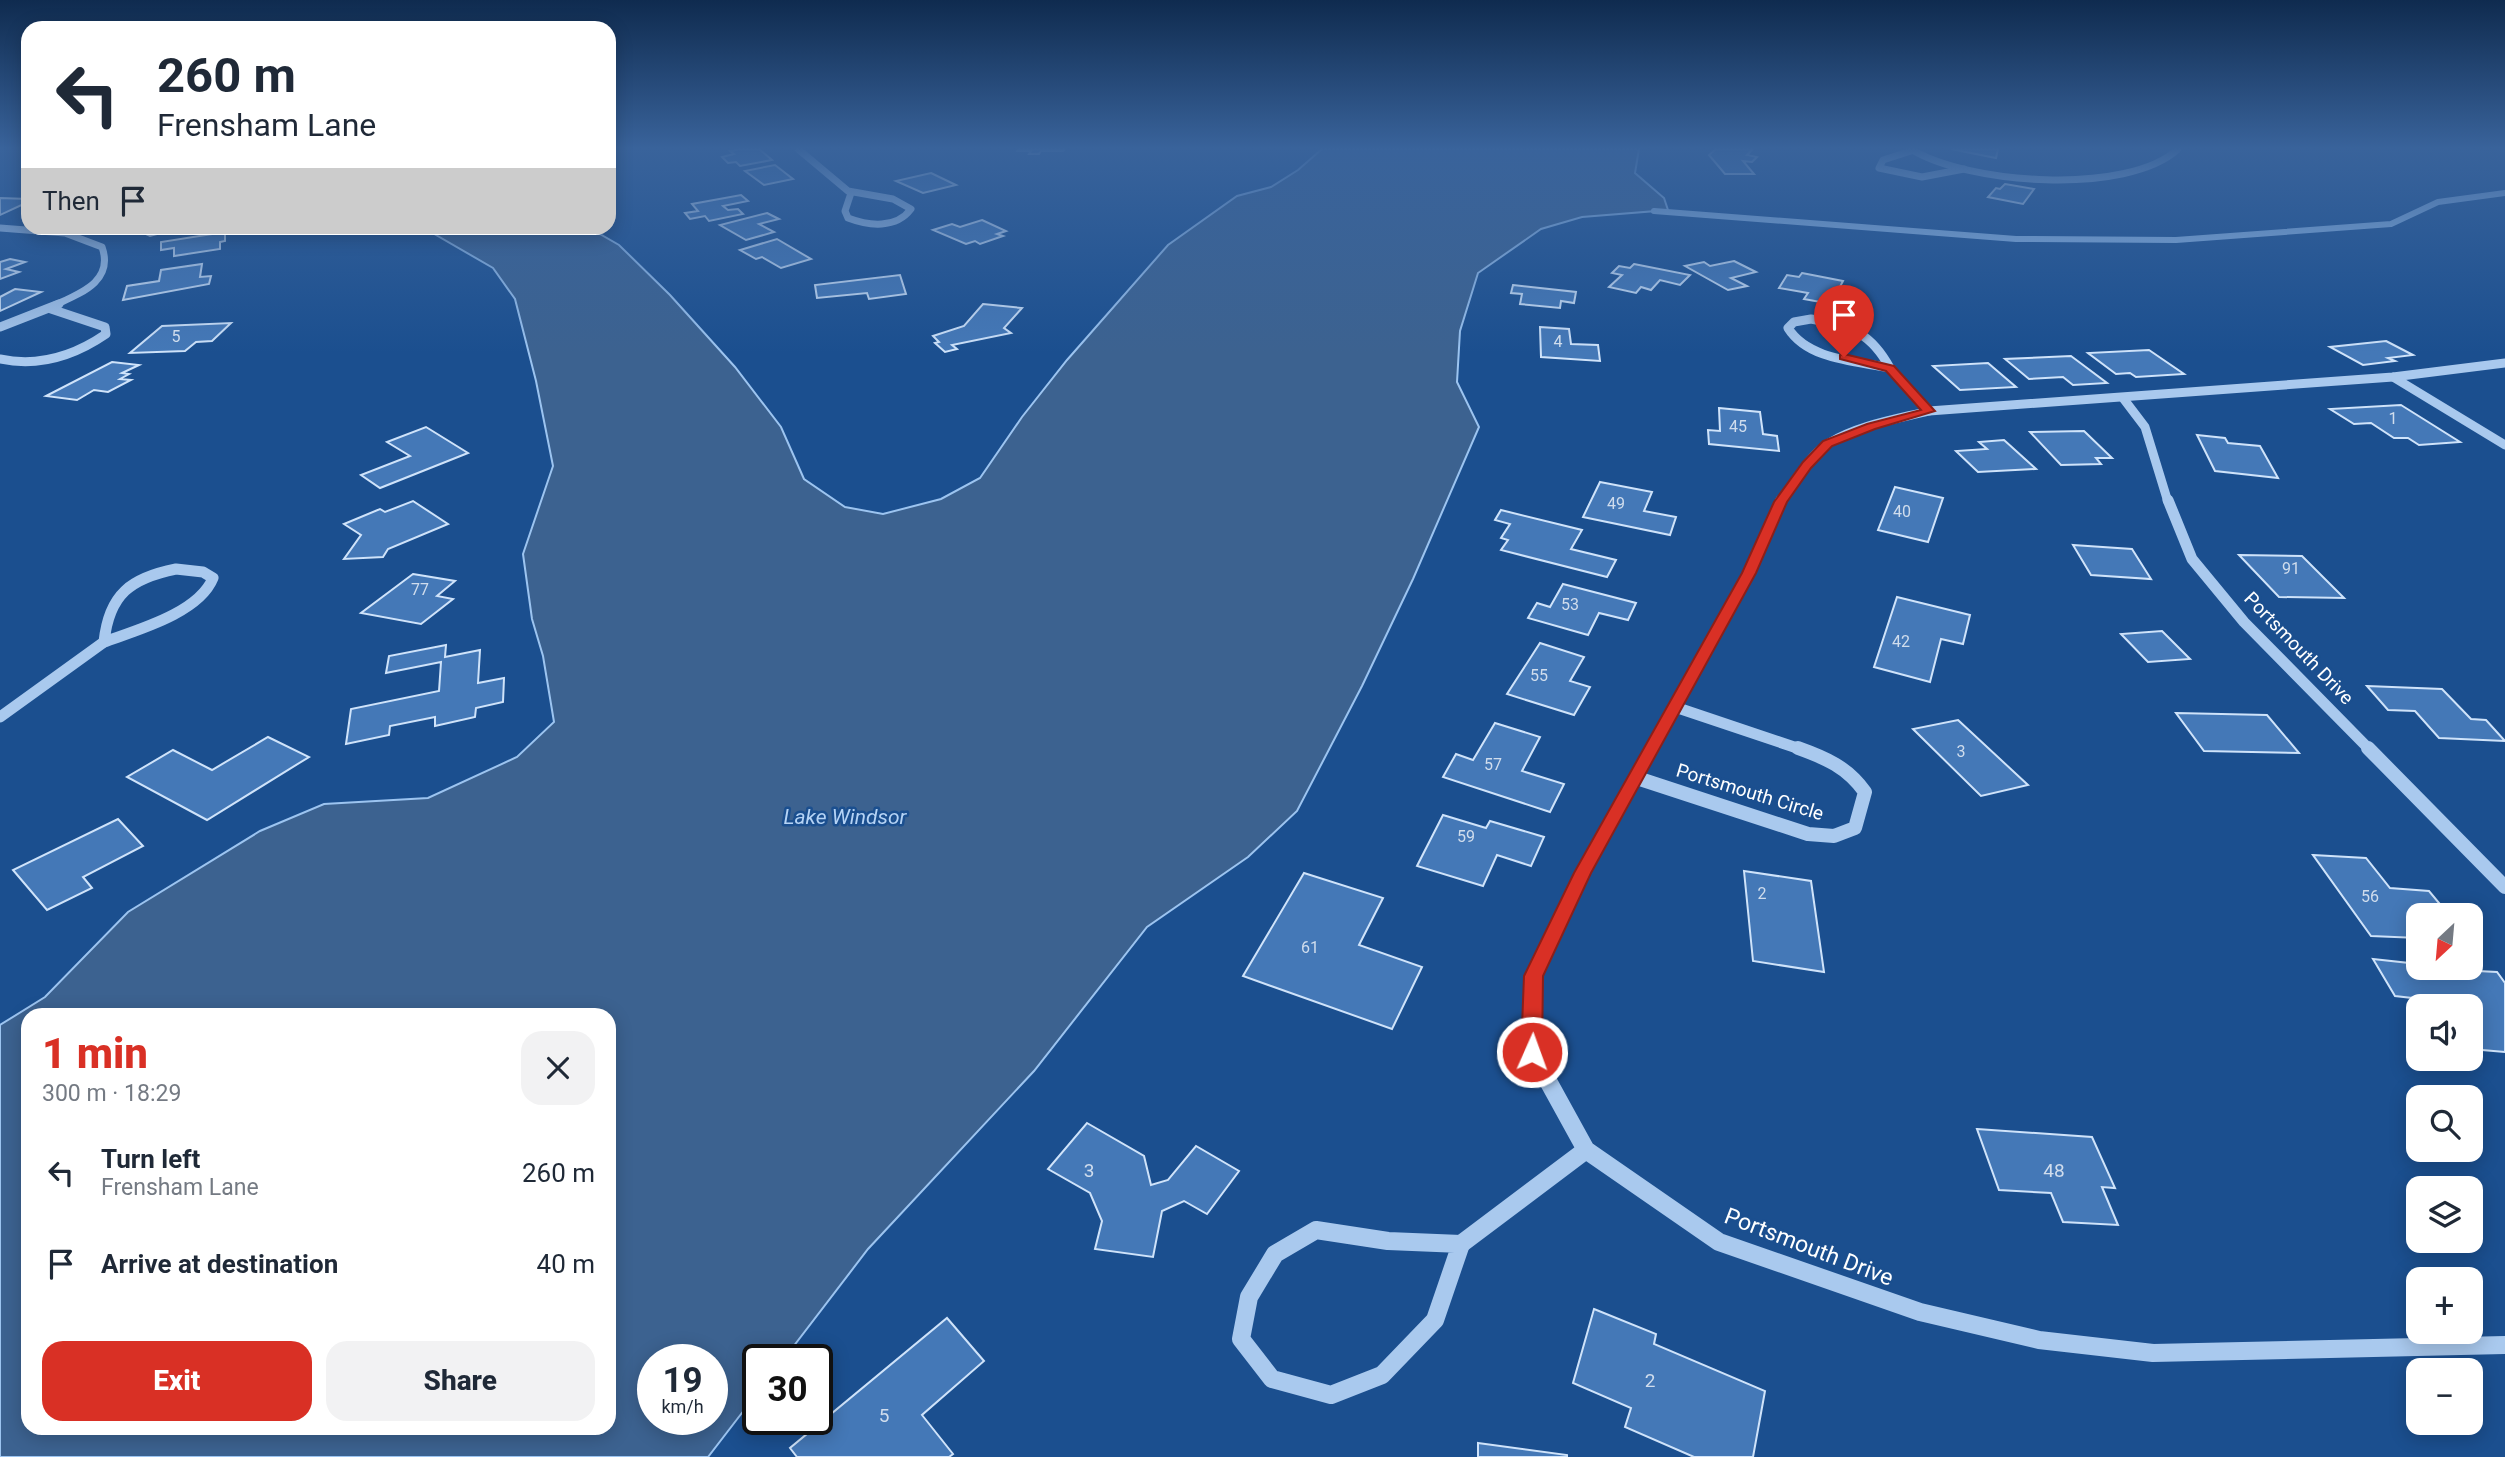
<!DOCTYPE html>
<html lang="en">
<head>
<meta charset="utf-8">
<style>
  :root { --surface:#fff; --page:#f2f2f3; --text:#1f2937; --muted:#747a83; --accent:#d93025 }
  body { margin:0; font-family:Roboto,sans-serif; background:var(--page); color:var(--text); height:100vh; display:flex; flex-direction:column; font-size:26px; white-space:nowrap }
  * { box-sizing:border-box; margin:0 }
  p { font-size:23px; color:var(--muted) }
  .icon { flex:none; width:38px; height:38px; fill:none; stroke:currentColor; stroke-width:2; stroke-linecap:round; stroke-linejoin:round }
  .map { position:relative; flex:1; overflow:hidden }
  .drawer { position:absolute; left:21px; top:1008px; width:595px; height:427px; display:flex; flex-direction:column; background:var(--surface); border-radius:21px; box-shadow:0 4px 18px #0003 }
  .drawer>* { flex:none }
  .guide { position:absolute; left:21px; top:21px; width:595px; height:214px; border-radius:21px; box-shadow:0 4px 18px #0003; background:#fff; color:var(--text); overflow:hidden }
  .needle { width:46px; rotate:206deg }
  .controls { position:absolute; left:2406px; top:903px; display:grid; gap:14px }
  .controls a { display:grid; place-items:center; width:77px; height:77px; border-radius:14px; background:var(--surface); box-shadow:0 4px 18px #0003; font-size:35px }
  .speed { position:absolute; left:637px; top:1344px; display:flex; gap:14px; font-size:35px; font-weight:700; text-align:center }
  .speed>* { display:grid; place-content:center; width:91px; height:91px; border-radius:50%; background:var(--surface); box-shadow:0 4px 18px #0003; line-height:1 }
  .speed small { font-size:18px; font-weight:400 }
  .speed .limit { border:4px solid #111; border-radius:10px; background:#fff; color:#111 }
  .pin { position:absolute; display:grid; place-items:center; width:60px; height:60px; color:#fff; margin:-72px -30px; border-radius:50% 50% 50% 0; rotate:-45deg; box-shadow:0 0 7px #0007 }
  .pin .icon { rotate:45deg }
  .me { position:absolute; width:77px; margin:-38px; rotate:2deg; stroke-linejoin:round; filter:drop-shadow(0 0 5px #0008) }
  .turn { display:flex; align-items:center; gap:24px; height:147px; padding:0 21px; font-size:32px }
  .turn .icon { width:91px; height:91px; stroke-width:2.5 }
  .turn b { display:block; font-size:49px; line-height:60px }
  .then { display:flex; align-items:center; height:66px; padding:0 21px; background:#0003; gap:14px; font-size:26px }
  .round { display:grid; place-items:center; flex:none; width:74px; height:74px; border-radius:21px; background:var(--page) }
  .overview { display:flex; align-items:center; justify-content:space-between; height:119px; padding:0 21px }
  h1 { font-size:42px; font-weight:800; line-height:52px; color:var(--accent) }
  .button { display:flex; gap:14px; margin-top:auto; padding:14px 21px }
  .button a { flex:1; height:80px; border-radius:21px; background:var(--accent); color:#fff; font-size:28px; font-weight:800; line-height:80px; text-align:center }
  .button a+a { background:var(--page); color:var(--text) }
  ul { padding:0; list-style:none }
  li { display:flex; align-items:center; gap:21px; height:91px; padding:0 21px }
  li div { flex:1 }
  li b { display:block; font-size:26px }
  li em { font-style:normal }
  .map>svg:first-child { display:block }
  .water { fill:#3c6290; stroke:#9cc4f0; stroke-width:2; fill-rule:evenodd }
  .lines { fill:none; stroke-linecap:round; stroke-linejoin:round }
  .stream { stroke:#9cc4f0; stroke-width:6 }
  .building { fill:#4478b7; stroke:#cfe3fa; stroke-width:2 }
  .minor-far4 { stroke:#a9c9ee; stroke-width:7 }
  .minor-far3 { stroke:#a9c9ee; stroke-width:9 }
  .minor-far2 { stroke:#a9c9ee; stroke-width:11 }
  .minor-far1 { stroke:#a9c9ee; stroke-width:14 }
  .minor { stroke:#a9c9ee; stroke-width:18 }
  .route { fill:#d93025; stroke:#8d1f18; stroke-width:2 }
  .labels { text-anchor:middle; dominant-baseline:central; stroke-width:5; stroke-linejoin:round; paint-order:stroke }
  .number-label { font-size:16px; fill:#d0dded }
  .street-label { font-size:19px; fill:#fff; stroke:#1b4f8f }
  .near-number-label { font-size:19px; fill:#d0dded }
  .water-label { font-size:21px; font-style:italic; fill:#b5d3f5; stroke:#1b4f8f }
  .near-street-label { font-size:23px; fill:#fff; stroke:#1b4f8f }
</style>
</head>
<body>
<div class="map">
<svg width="2505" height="1457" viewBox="0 0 2505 1457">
  <rect width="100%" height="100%" fill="#1b4f8f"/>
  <path class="water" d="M1322,149H1639L1635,173L1664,198L1668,210L1582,217L1541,229L1478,273L1460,331L1457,382L1479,427L1413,579L1362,686L1297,811L1248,857L1147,927L1034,1071L868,1249L783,1360H758V1392L708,1457H0V1025L45,997L128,912L260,831L324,804L428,798L517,757L554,722L543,656L532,619L523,554L553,466L536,381L515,299L493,268L424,228H576L598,233L619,245L670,295L735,367L781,427L804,479L845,507L883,514L941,499L980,478L1022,417L1067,360L1168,245L1237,196L1271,187L1298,170ZM609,1015V1428H28V1015ZM653,1360H712V1419H653Z"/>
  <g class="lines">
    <path class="stream" d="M1654,211L2016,239L2176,240L2391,224L2438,202L2505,193"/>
  </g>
  <g class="building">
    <path d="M741,149H759L772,160L740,166L736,162L728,163L722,157L734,154L730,151Z"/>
    <path d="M1018,149H1065L1063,151H1041L1039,154H1029L1031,151H1017Z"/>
    <path d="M1716,149H1753L1747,155L1757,157L1752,162L1743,161L1754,174H1725L1709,155Z"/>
    <path d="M1951,149H1998L1996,158Z"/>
    <path d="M775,165L793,179L764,185L745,171Z"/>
    <path d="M931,173L956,185L923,193L896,181Z"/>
    <path d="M2005,184L2034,189L2023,204L1988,197L1996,188L2000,189Z"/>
    <path d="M741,195L748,201L723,206L728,210L738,209L743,214L709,221L705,216L690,219L685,213L698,211L692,204Z"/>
    <path d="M0,198L28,199V202L0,215Z"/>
    <path d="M767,213L779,219L759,224L774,232L746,240L720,225Z"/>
    <path d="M982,220L1006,231L997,234L1003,236L980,244L975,241L966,244L933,230L952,224L960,227Z"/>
    <path d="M147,228H179L150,236L137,230Z"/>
    <path d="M225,232V241L220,242V249L174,256V248L161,250V242Z"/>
    <path d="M777,239L811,259L781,268L762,257L756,259L740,250Z"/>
    <path d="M10,259L25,262L6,269L19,272L0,279V262Z"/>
    <path d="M1734,261L1756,272L1731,278L1747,286L1728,290L1685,266L1704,262L1710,266Z"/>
    <path d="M202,264L200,277L211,276L209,284L123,300L127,286L159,281L161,270Z"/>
    <path d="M1634,264L1690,275L1680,285L1660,280L1651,290L1641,287L1636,293L1609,287L1622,275L1612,273L1619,266L1630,268Z"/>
    <path d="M1802,273L1843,281L1831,304L1804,299L1808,293L1779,288L1787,275L1799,277Z"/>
    <path d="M900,275L906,294L869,299L867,293L817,298L815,285Z"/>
    <path d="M1513,285L1576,292L1574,303L1561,301L1560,308L1520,304L1522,294L1511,293Z"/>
    <path d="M15,289L41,292L0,311V297Z"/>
    <path d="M983,304L1022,308L1004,328L1011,333L952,345L957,349L945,352L935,343L939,342L933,336L964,326Z"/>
    <path d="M231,323L212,341L196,342L185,351L130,353L162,326Z"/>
    <path d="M1540,327L1569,329L1571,344L1598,345L1600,361L1541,357Z"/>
    <path d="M2386,341L2413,355L2388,358L2395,361L2363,365L2330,347Z"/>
    <path d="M2149,350L2184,374L2136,377L2130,373L2116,374L2088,353Z"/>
    <path d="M2071,356L2107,383L2073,385L2063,377L2029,379L2005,359Z"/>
    <path d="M112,362L139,365L122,373L129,374L120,379L131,380L108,392L94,390L77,400L46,396Z"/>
    <path d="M1988,363L2016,387L1960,390L1933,366Z"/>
    <path d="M2401,405L2460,442L2419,445L2408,438H2394L2371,423L2354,424L2330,409Z"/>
    <path d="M1719,408L1760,412L1763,434L1777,436L1779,451L1709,444L1708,430L1720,431Z"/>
    <path d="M426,427L468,453L380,488L361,475L410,456L387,442Z"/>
    <path d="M2084,431L2112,458H2096L2101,464L2061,465L2030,432Z"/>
    <path d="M2197,435L2225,438L2228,443L2260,446L2278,478L2215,471Z"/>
    <path d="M2004,440L2036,469L1978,472L1956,451L1987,449L1979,442Z"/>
    <path d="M1600,482L1652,492L1644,511L1676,517L1670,535L1583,517Z"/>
    <path d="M1895,487L1943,498L1928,542L1878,530Z"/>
    <path d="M413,501L448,524L388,549L383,557L344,559L361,535L344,524L380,509L385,512Z"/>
    <path d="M1501,510L1582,530L1571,549L1616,560L1607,577L1501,550L1508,540L1501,538L1510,524L1495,520Z"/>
    <path d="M2073,545L2132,549L2151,579L2091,575Z"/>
    <path d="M2239,555L2302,556L2344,598L2279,597Z"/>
    <path d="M413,574L455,581L437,596L453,599L421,624L361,613Z"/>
    <path d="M1563,584L1636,603L1628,620L1599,613L1588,635L1528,618L1537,603L1550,607Z"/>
    <path d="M1897,597L1970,615L1963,644L1941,639L1930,682L1874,667Z"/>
    <path d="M2162,631L2190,659L2148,662L2121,634Z"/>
    <path d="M1540,643L1584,657L1570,681L1590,687L1574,715L1507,694Z"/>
    <path d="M446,645L445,657L480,650L478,683L504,678L503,702L476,708L475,717L435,726V717L390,726L389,735L346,744L351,709L439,691L441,662L386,673L389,656Z"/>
    <path d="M2367,686L2442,689L2471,719L2486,720L2505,741L2439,738L2415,711L2388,710Z"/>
    <path d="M2176,713L2267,715L2299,753L2204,751Z"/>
    <path d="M1958,720L2028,785L1981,796L1913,729Z"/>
    <path d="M1495,723L1540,737L1522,771L1564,784L1550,812L1443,777L1456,754L1473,760Z"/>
    <path d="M268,737L309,757L207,820L127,777L173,750L212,770Z"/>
    <path d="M1443,815L1486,828L1490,821L1544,837L1531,866L1497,855L1483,886L1417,866Z"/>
    <path d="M118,819L143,846L83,877L92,888L47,910L13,870Z"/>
    <path d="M2313,855L2366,858L2390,888L2429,891L2449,915H2418V938L2371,936Z"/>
    <path d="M1744,871L1811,881L1824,972L1753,961Z"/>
    <path d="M1304,873L1383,898L1359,945L1422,967L1392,1029L1243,976Z"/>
    <path d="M2373,959L2418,964V968L2497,972L2505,983V1052L2471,1049V1006H2426L2421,999L2395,996Z"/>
    <path d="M1087,1123L1144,1156L1151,1185L1168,1180L1196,1146L1239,1171L1207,1214L1184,1201L1162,1211L1153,1257L1095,1249L1102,1221L1090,1193L1048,1169Z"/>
    <path d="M1977,1129L2092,1137L2115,1188L2102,1187L2118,1225L2063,1222L2051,1193L1999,1190Z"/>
    <path d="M1594,1309L1656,1334L1654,1344L1765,1391L1753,1457H1694L1625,1427L1631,1408L1573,1383Z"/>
    <path d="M947,1318L984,1361L922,1415L953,1454L949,1457H797L790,1448Z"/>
    <path d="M1478,1443L1567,1455V1457H1478Z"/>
  </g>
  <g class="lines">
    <g class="minor-far4">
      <path d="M798,149L848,191L893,199L911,209C896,229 869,226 848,218L845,211L851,193"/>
      <path d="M1911,149C1966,184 2128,196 2178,149"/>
      <path d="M1911,151L1883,160L1879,168L1922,177L1964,169"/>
      <path d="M0,228L65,233L102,247C114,281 81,293 55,305"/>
    </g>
    <g class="minor-far3">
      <path d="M1811,319C1851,328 1869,330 1890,368C1856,361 1808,360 1788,328L1794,322Z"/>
      <path d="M0,327L59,304"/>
      <path d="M0,359C38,367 74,356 106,334L105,327L51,309"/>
      <path d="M1890,368L1929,411"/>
      <path d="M2393,377L2505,445"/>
      <path d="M2123,398L2145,427L2168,502"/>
      <path d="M1780,502C1794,483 1809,455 1829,443C1858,425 1897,419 1929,411L2393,377L2505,363"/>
    </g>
    <g class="minor-far2">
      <path d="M2168,500L2192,559L2244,622L2370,750"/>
      <path d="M176,569L203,572L213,578C199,613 137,630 104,642C109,594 131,578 176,569Z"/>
      <path d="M1675,707L1803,750"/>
      <path d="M0,717L104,642"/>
      <path d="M1651,750L1749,573L1781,500"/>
    </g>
    <g class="minor-far1">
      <path d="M2368,748L2505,887"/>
      <path d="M1637,778L1808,834L1834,836L1855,828L1865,792C1847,767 1826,758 1798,748"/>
      <path d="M1538,1063L1532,1052L1534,976L1583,873L1652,748"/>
    </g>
    <g class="minor">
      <path d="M1537,1061L1586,1150L1719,1242L1920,1312L2039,1340L2153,1353L2505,1345"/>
      <path d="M1316,1230L1388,1241L1461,1244L1435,1320L1382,1375L1331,1395L1272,1379L1241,1339L1249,1297L1275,1254Z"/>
      <path d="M1461,1244L1586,1150"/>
    </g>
  </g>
  <linearGradient id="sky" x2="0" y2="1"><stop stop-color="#0f2b4f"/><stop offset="0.42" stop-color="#39639b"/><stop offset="1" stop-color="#39639b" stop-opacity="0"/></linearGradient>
  <rect width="2505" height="353" fill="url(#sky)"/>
  <path class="route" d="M1844,354L1894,366L1935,411L1875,429L1832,446L1811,468L1787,502L1756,573L1591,873L1543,976L1542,1052L1539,1058L1532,1060L1524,1058L1521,1052L1524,976L1574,873L1742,573L1774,502L1803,462L1823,441L1867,424L1921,410L1886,371L1840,359V355Z"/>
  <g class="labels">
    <g class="number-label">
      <text x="176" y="336">5</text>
      <text x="1558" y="341">4</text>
      <text x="2393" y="418">1</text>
      <text x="1738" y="426">45</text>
      <text x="1616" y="503">49</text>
      <text x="1902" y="511">40</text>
      <text x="2291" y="568">91</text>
      <text x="420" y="589">77</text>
      <text x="1570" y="604">53</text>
      <text x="1901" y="641">42</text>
      <text x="1539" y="675">55</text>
      <text x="1961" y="751">3</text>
      <text x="1493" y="764">57</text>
      <text x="1466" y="836">59</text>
      <text x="1762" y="893">2</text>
      <text x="2370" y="896">56</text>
      <text x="1310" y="947">61</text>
    </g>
    <g class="street-label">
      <text transform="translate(2299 648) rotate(46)">Portsmouth Drive</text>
      <text transform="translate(1750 792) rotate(17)">Portsmouth Circle</text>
    </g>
    <g class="near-number-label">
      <text x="1089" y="1170">3</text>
      <text x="2054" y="1170">48</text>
      <text x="1650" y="1380">2</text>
      <text x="884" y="1415">5</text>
    </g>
    <g class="water-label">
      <text x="845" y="817">Lake Windsor</text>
    </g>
    <g class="near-street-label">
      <text transform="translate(1809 1247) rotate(21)">Portsmouth Drive</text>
    </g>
  </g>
</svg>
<div class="controls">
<a><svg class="needle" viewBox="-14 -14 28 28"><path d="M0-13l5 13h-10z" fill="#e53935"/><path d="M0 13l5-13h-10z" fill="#747a83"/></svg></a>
<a><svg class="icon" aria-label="sound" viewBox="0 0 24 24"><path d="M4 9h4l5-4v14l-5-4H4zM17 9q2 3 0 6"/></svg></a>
<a><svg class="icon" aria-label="search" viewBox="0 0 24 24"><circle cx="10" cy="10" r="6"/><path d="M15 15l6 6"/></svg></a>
<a><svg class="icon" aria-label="layers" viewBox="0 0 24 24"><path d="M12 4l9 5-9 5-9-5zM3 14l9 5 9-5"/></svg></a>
<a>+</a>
<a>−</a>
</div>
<div class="speed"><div>19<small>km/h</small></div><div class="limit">30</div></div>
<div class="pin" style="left:1844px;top:357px;background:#d93025"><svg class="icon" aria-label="arrive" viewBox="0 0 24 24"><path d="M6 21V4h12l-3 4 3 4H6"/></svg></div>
<svg class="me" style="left:1532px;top:1052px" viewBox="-20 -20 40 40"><circle r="17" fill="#d93025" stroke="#fff" stroke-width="3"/><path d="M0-11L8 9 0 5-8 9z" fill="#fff"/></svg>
<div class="guide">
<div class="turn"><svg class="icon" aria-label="left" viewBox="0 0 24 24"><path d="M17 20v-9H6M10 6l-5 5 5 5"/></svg><div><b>260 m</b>Frensham Lane</div></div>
<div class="then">Then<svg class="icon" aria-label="arrive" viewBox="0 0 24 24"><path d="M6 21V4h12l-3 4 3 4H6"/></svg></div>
</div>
<section class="drawer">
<div class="overview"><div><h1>1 min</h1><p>300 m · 18:29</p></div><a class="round"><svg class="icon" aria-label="close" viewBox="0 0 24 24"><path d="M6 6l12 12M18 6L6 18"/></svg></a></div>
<ul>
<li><svg class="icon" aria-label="left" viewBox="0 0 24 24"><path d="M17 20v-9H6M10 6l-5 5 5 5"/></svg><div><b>Turn left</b><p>Frensham Lane</p></div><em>260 m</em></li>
<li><svg class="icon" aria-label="arrive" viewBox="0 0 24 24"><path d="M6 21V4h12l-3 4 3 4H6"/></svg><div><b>Arrive at destination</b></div><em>40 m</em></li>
</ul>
<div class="button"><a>Exit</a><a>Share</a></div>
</section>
</div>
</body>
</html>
